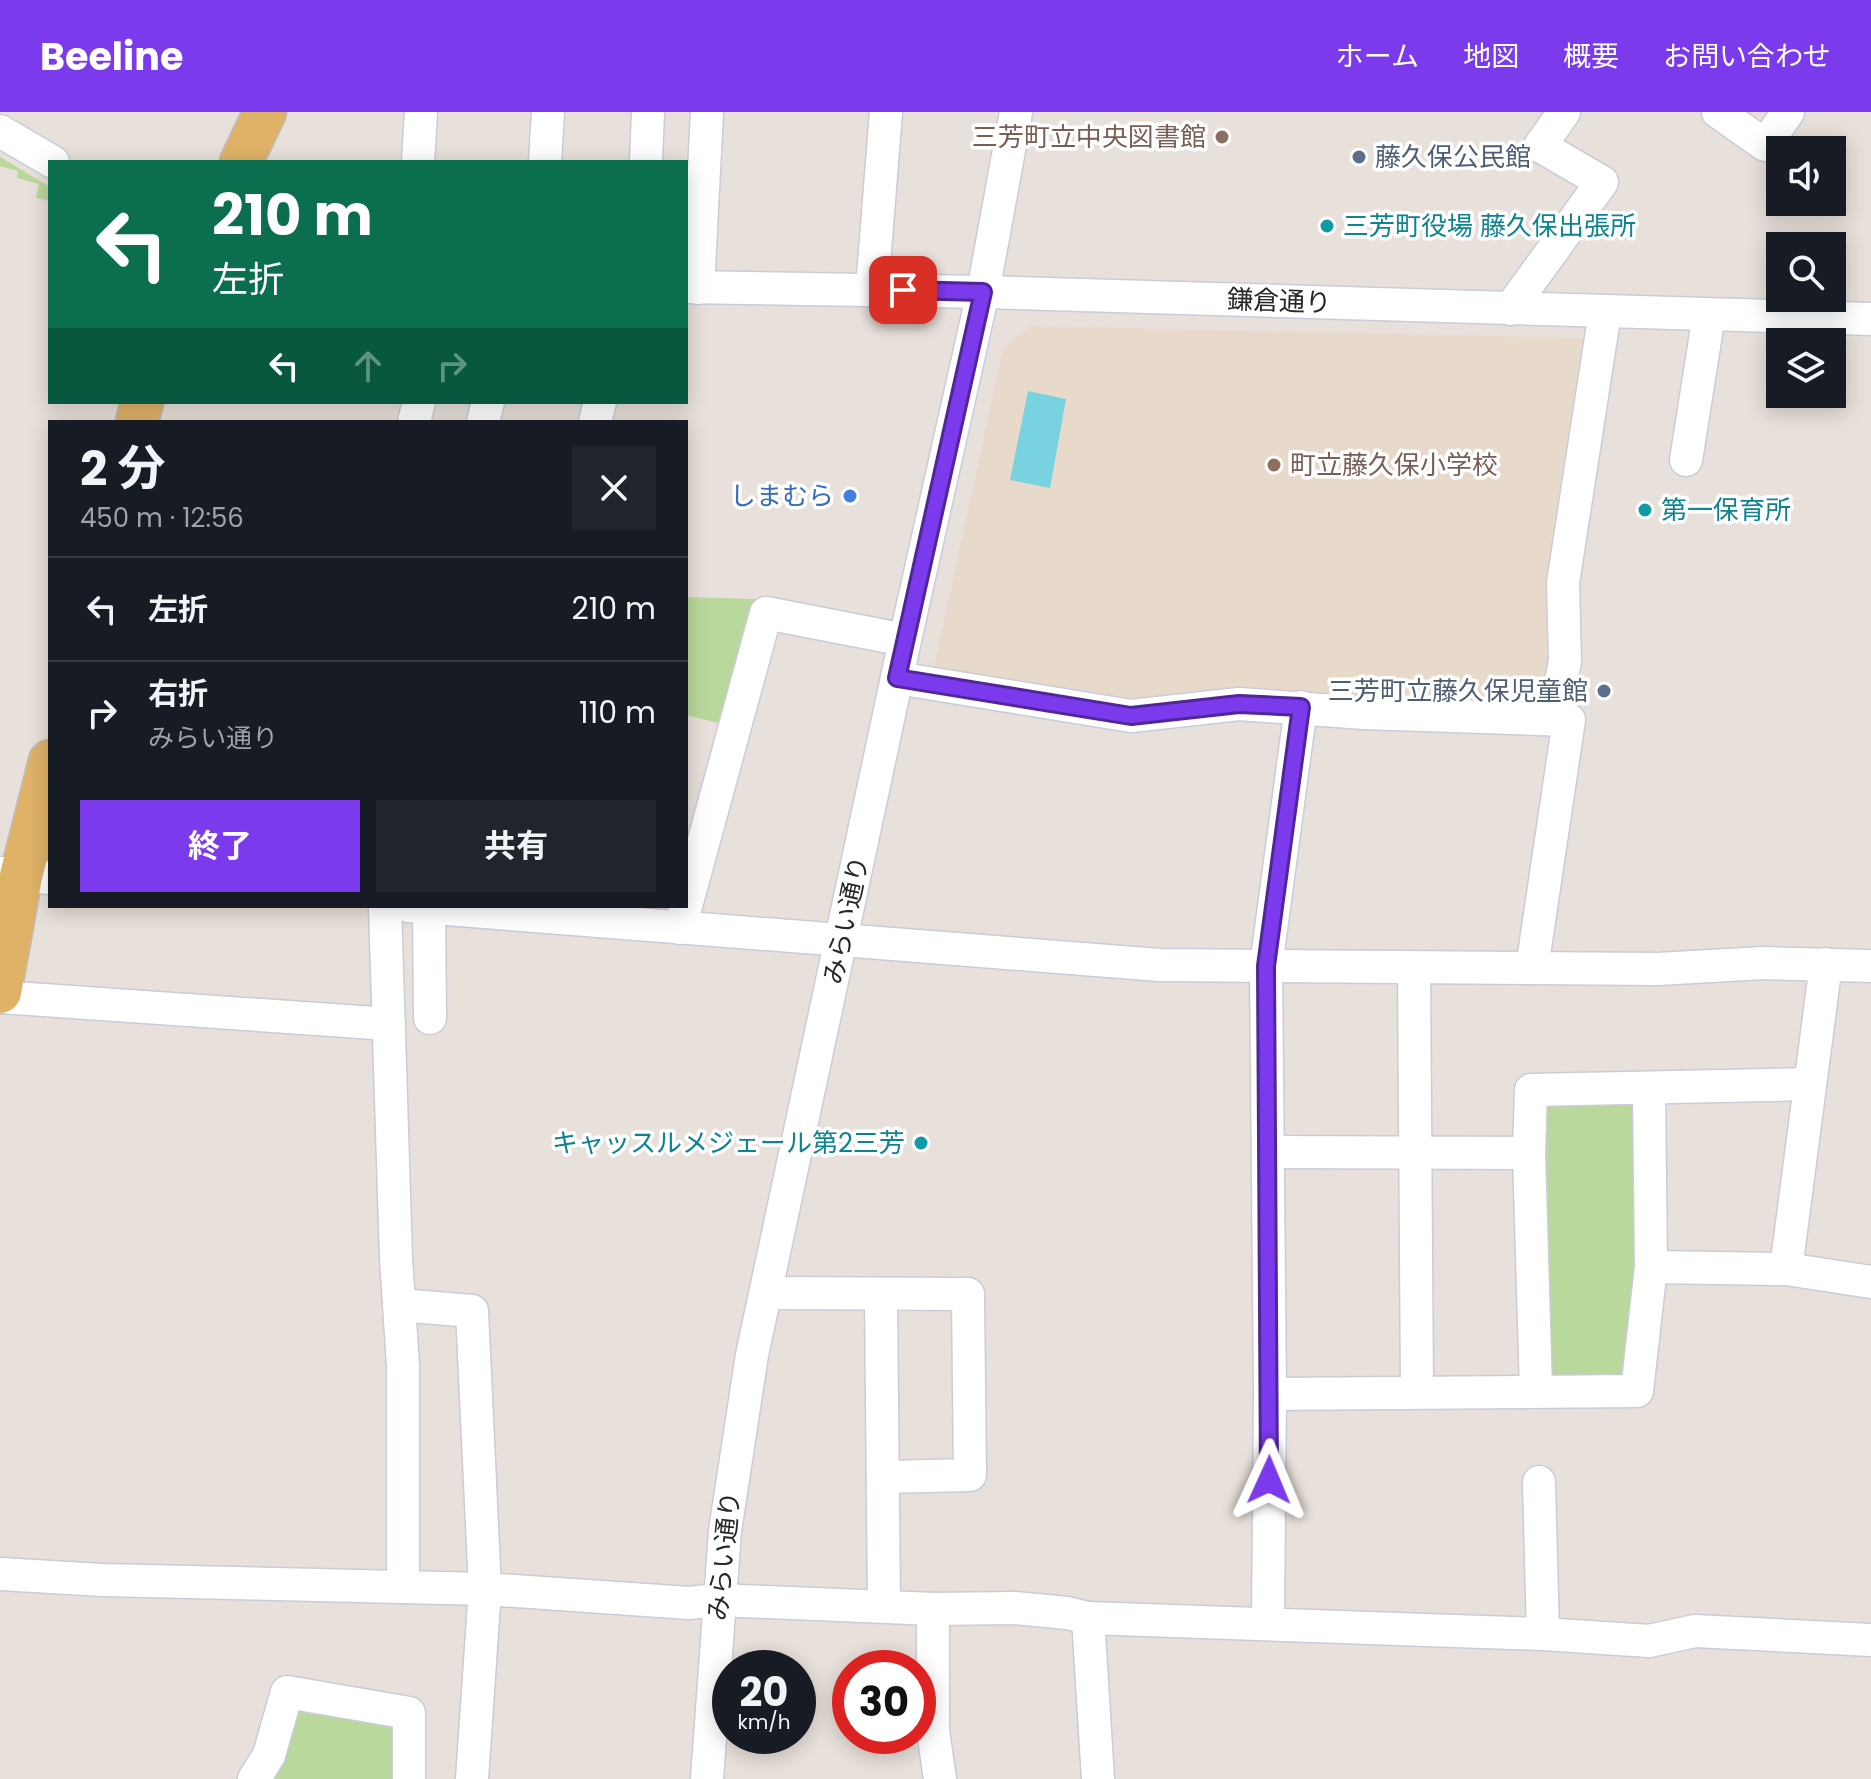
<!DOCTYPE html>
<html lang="ja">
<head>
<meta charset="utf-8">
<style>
  :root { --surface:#171b24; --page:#20242c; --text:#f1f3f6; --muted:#9ea1a6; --line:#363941; --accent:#7c3aed }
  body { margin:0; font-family:Poppins,"Noto Sans JP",sans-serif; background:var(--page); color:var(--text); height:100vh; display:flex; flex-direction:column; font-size:30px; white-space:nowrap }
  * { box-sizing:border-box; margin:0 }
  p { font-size:26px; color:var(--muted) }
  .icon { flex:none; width:44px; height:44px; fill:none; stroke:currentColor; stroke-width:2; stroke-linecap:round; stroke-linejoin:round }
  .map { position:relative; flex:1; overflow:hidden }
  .details { position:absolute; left:48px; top:308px; width:640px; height:488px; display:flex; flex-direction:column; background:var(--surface); border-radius:0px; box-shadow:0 4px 20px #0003 }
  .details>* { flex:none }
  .top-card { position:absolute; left:48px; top:48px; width:640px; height:244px; border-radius:0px; box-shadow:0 4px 20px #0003; background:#0b6e4f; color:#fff; overflow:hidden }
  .tools { position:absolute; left:1766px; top:24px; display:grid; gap:16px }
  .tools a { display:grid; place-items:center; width:80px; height:80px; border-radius:0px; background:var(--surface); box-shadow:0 4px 20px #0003; font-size:40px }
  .speed { position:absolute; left:712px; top:1538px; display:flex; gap:16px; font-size:40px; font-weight:700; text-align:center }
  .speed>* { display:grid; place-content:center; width:104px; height:104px; border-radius:50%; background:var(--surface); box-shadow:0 4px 20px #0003; line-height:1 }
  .speed small { font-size:20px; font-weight:400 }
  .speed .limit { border:12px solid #d22; background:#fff; color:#111 }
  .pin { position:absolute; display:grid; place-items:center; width:68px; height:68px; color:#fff; margin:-34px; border-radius:16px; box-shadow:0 4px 12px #0006 }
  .me { position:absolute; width:88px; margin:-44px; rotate:1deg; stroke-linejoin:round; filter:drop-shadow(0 0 6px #0008) }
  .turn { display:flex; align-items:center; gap:28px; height:168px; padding:0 32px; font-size:36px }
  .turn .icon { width:104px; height:104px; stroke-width:2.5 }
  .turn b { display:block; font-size:56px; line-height:68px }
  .lanes { display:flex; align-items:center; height:76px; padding:0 32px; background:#0003; justify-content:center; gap:40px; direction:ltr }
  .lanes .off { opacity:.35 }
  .round { display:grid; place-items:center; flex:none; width:84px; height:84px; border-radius:0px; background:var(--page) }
  .summary { display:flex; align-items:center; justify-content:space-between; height:136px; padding:0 32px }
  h1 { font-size:48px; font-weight:700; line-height:60px }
  .button { display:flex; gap:16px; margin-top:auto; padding:16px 32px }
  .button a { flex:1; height:92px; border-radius:0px; background:var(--accent); color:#fff; font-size:32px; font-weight:700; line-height:92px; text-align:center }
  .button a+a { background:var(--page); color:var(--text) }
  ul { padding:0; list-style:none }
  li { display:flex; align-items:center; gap:24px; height:104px; padding:0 32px; border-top:2px solid var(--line) }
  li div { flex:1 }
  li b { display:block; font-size:30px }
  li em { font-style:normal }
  header { display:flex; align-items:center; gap:48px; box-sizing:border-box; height:112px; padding:0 40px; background:var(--accent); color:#fff }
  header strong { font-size:38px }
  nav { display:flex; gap:44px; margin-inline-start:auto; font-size:28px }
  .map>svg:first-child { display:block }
  .education { fill:#e8dacb }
  .green { fill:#b9d99c }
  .water { fill:#78d2df }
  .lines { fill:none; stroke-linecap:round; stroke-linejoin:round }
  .minor-casing { stroke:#c8cdd7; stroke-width:35 }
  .major-casing { stroke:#bebebe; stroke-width:45 }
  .minor { stroke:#fff; stroke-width:32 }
  .major { stroke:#dfb268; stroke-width:42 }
  .route-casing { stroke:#51269a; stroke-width:20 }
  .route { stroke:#7c3aed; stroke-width:14 }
  .education-dot { fill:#8d6e63; stroke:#fff; stroke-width:3 }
  .service-dot { fill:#5c6f8a; stroke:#fff; stroke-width:3 }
  .culture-dot { fill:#0f9aa8; stroke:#fff; stroke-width:3 }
  .shop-dot { fill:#3f7fe0; stroke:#fff; stroke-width:3 }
  .labels { text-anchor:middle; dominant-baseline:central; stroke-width:7; stroke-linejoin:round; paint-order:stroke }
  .education-label { font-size:26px; fill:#785e54; stroke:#fff; text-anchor:end }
  .service-label { font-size:26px; fill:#4e5e75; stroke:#fff; text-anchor:start }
  .culture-label { font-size:26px; fill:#0d838f; stroke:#fff; text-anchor:start }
  .street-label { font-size:26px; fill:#272727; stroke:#fff }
  .shop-label { font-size:26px; fill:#366cbe; stroke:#fff; text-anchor:end }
</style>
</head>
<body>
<header>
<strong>Beeline</strong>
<nav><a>ホーム</a><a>地図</a><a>概要</a><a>お問い合わせ</a></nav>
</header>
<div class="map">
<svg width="1871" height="1667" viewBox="0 0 1871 1667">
  <rect width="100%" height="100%" fill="#e8e0da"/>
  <path class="education" d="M1031,214L1589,226L1549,594L1136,597L932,564L1003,236Z"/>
  <g class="green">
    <path d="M0,45L50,75V89L36,86L39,72L17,66L18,59L0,54Z"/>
    <path d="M686,485L756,487L722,612L686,603Z"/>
    <path d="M1631,986L1638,996L1640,1154L1629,1259L1619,1271L1553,1272L1543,1260L1542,994L1551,987Z"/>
    <path d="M289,1596L392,1606L399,1667H261Z"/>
  </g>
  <path class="water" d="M1028,279L1066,287L1050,376L1010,368Z"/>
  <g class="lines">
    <defs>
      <g id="minor">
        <path d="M1718,0L1765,33L1788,0"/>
        <path d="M0,19L53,50"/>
        <path d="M418,50L421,0"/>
        <path d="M545,50L548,0"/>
        <path d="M646,50L648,0"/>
        <path d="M686,175L983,180L1871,207"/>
        <path d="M698,176L707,0"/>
        <path d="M872,177L886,0"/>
        <path d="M1510,197L1602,70L1540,34L1564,0"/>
        <path d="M414,310L419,290"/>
        <path d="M483,310L488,290"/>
        <path d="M595,310L600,290"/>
        <path d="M1686,348L1709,203"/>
        <path d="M897,566L1131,604L1239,592L1364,601L1569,608L1532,856"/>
        <path d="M1554,606L1565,549L1563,471L1605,200"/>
        <path d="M0,761L50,766"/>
        <path d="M385,794L396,1146L403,1254V1475"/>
        <path d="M408,794L1159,853L1658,857L1763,851L1871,854"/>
        <path d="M429,796L430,906"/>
        <path d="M680,816L766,501L905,528"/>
        <path d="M1414,856L1417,1280"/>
        <path d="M0,885L389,912"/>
        <path d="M1269,1040L1529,1041L1536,1279"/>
        <path d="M1529,1041L1531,978L1810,972"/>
        <path d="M1651,1155L1786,1157L1871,1170"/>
        <path d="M1786,1157L1826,852"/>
        <path d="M767,1181L968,1182L970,1363L884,1365"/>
        <path d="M881,1183L884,1494"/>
        <path d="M399,1193L472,1199L485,1477L472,1667"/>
        <path d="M1270,1282L1637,1279L1651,1155L1649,976"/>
        <path d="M1539,1370L1543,1522"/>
        <path d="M0,1462L102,1468L485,1477L689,1491L718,1488L933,1497L1014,1496L1067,1501L1088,1506L1543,1522L1649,1529L1695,1519L1871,1528"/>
        <path d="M933,1497V1619L940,1667"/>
        <path d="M1088,1506L1098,1667"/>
        <path d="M1268,1511L1270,1282L1266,854L1301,595"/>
        <path d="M254,1667L269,1643L287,1580L409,1601V1667"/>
        <path d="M707,1667L725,1419L752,1243L905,528L983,180L1016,0"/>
      </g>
      <g id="major">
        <path d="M241,50L265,0"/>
        <path d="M137,310L142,290"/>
        <path d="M0,880L21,764L50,649"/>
      </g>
    </defs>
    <use href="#minor" class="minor-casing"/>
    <use href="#major" class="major-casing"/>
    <use href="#minor" class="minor"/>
    <use href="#major" class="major"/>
  </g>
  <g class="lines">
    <defs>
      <path id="route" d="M903,178L983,180L897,566L1131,604L1239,592L1301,595L1266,854L1269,1368"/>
    </defs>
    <use href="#route" class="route-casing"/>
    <use href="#route" class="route"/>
  </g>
  <g class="education-dot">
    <circle cx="1222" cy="25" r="8"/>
    <circle cx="1274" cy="353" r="8"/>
  </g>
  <g class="service-dot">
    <circle cx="1359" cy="45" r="8"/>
    <circle cx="1604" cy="579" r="8"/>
  </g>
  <g class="culture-dot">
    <circle cx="1327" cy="114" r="8"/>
    <circle cx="1645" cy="398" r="8"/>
    <circle cx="921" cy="1031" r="8"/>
  </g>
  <circle class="shop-dot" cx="850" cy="384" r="8"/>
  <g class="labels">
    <g class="education-label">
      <text x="1206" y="25">三芳町立中央図書館</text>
      <text x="1290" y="353" text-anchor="start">町立藤久保小学校</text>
    </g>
    <g class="service-label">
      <text x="1375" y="45">藤久保公民館</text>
      <text x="1588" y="579" text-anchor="end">三芳町立藤久保児童館</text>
    </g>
    <g class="culture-label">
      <text x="1343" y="114">三芳町役場 藤久保出張所</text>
      <text x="1661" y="398">第一保育所</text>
      <text x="905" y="1031" text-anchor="end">キャッスルメジェール第2三芳</text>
    </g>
    <g class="street-label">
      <text transform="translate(1279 189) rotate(2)">鎌倉通り</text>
      <text transform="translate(846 808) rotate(-78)">みらい通り</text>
      <text transform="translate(724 1444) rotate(-84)">みらい通り</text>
    </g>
    <g class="shop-label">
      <text x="834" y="384">しまむら</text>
    </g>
  </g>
</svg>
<div class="tools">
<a><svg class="icon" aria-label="sound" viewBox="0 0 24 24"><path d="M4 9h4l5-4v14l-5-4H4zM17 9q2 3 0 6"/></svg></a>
<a><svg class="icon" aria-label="search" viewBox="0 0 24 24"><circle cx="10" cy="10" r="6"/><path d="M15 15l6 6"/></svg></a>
<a><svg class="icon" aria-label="layers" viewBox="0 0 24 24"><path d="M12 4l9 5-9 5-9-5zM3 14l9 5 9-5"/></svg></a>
</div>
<div class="speed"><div>20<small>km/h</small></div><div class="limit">30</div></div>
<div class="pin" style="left:903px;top:178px;background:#d93025"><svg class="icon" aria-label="arrive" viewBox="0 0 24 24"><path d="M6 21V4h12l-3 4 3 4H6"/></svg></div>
<svg class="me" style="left:1269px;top:1368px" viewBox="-20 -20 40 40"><path d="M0-17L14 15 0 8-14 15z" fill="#7c3aed" stroke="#fff" stroke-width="4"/></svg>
<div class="top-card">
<div class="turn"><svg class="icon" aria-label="left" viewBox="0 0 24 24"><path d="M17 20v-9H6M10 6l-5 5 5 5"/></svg><div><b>210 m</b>左折</div></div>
<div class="lanes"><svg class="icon" aria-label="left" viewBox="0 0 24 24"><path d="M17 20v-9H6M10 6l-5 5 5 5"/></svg><svg class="icon off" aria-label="ahead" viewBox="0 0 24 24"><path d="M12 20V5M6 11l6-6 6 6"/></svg><svg class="icon off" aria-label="right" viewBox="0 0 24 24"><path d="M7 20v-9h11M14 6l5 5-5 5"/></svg></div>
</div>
<section class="details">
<div class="summary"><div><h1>2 分</h1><p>450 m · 12:56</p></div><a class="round"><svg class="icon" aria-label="close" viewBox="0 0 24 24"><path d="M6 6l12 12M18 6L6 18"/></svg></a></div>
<ul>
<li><svg class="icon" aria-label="left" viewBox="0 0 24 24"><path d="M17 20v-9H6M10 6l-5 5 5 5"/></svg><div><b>左折</b></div><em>210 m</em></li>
<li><svg class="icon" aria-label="right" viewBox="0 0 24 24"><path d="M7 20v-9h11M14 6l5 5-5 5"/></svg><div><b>右折</b><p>みらい通り</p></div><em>110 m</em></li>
</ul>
<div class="button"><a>終了</a><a>共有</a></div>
</section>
</div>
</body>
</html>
